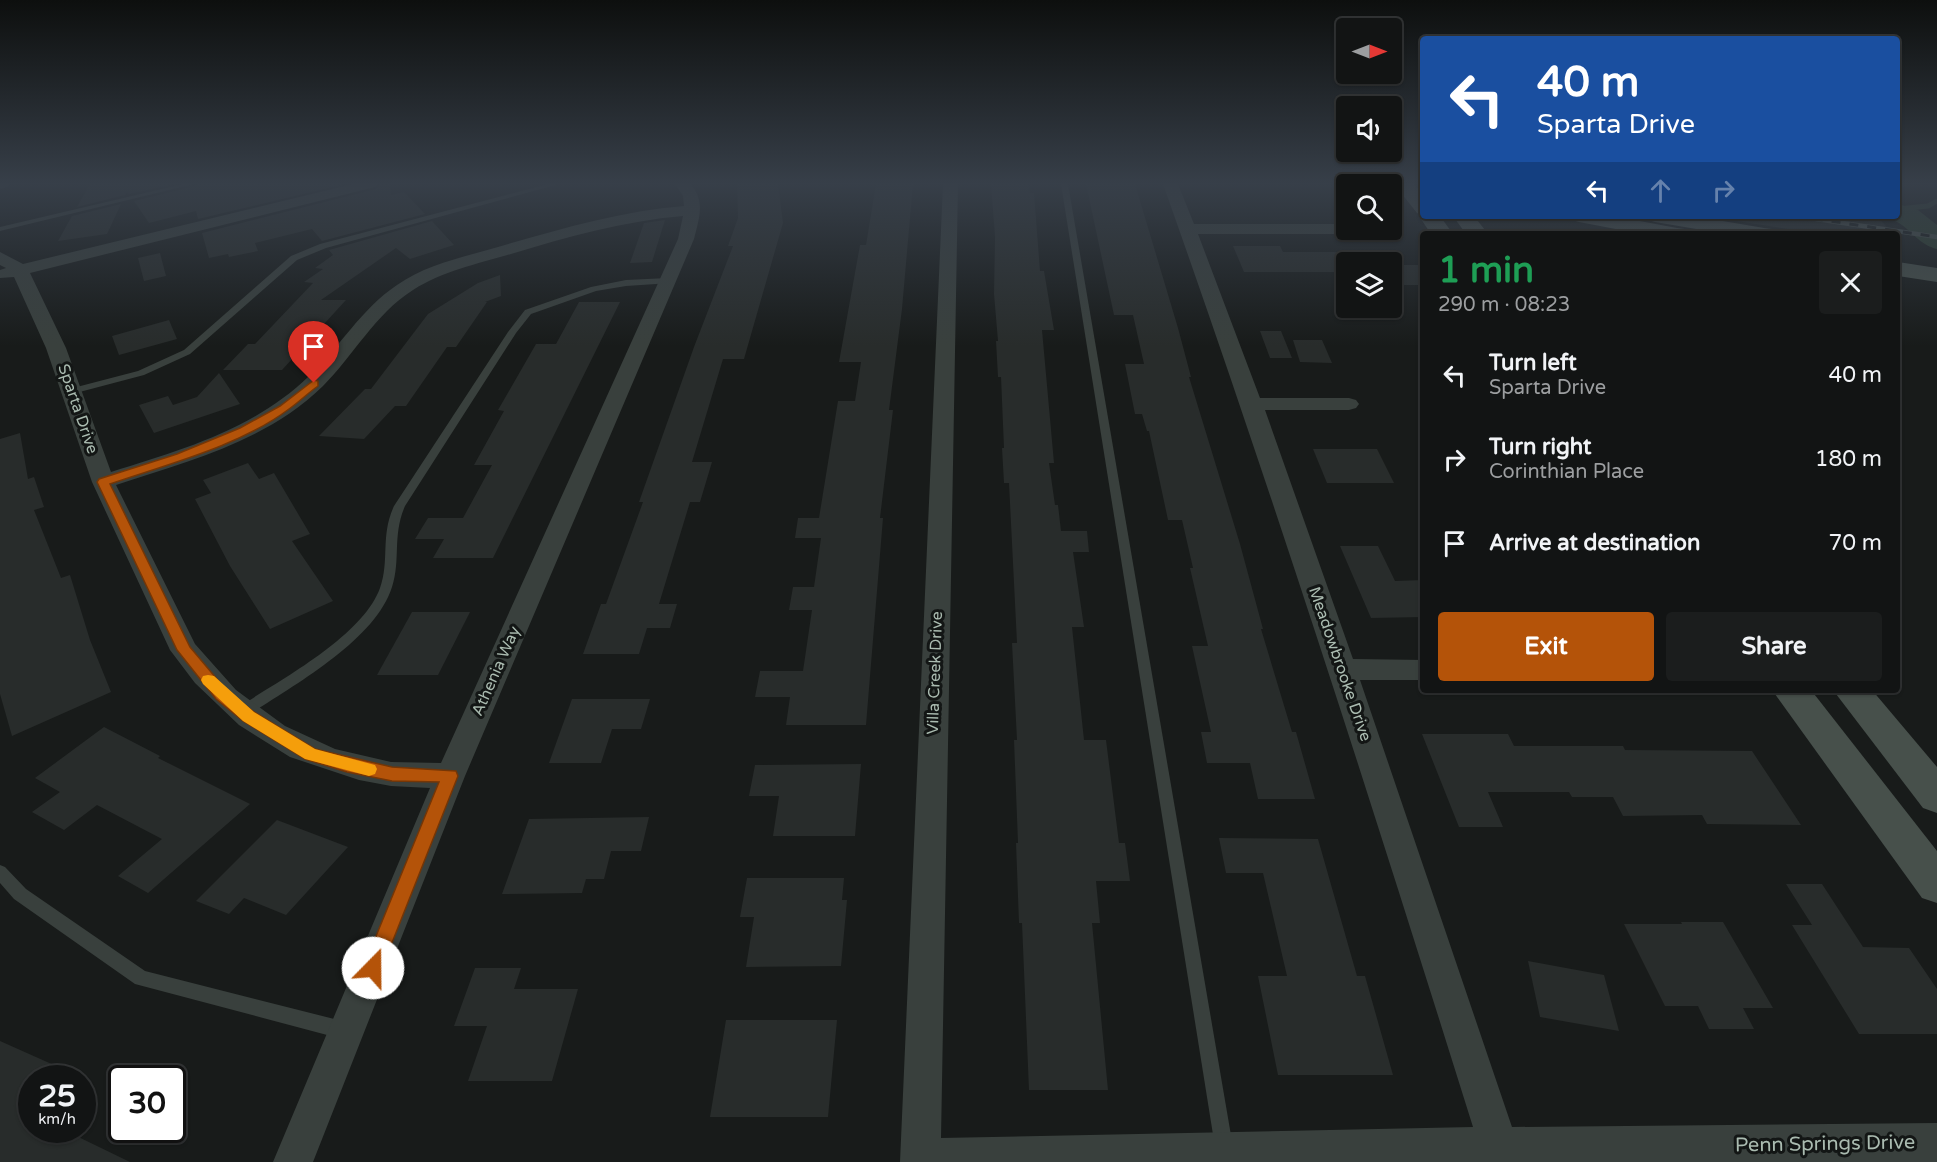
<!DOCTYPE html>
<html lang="en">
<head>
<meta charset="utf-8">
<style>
  :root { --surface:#121414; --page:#1b1d1d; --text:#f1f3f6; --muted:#9c9ea0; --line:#313334; --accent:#b45309 }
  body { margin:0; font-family:"Varela Round",sans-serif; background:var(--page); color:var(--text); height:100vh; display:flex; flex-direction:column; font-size:22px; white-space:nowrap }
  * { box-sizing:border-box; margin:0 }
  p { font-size:20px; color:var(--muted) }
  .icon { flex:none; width:33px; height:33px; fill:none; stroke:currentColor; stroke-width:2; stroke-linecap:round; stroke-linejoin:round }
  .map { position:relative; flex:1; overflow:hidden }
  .details { position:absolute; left:1420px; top:231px; width:480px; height:462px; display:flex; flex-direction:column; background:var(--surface); border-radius:6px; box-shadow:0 2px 4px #0004,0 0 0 2px var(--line) }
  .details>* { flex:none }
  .top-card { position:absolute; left:1420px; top:36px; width:480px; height:183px; border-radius:6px; box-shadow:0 2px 4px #0004,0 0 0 2px var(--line); background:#1a4fa0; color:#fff; overflow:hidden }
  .needle { width:39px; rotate:90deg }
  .fabs { position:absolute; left:1336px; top:18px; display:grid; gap:12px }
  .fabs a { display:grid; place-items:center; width:66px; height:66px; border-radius:6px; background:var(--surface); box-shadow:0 2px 4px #0004,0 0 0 2px var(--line); font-size:30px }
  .speed { position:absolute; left:18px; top:1065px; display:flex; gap:12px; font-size:30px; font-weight:700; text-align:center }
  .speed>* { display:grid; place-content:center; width:78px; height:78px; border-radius:50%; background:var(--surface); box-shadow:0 2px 4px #0004,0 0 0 2px var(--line); line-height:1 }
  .speed small { font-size:15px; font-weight:400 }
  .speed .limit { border:3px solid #111; border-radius:9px; background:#fff; color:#111 }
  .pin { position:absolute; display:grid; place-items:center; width:51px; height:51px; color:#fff; margin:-62px -26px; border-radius:50% 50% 50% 0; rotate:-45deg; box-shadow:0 0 6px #0007 }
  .pin .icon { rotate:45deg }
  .me { position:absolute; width:66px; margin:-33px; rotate:22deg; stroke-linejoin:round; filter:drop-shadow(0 0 4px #0008) }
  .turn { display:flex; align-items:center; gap:21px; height:126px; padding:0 18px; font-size:27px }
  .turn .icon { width:78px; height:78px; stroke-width:2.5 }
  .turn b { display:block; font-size:42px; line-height:51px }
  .lanes { display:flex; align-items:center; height:57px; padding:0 18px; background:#0003; justify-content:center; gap:30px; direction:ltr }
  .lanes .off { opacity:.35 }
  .round { display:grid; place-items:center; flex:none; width:63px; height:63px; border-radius:6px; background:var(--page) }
  .summary { display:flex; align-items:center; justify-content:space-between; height:102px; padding:0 18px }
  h1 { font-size:36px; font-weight:700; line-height:45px; color:#1e9e55 }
  .cta { display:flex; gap:12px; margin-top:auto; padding:12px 18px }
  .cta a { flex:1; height:69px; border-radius:6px; background:var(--accent); color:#fff; font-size:24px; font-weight:700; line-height:69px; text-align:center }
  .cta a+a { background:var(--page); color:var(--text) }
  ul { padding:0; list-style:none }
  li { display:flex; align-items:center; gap:18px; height:84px; padding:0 18px }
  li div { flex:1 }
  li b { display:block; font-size:22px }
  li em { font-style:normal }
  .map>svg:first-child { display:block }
  .built { fill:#242827 }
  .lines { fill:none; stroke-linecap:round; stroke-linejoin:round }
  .stream { stroke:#2d402f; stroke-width:5 }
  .river { fill:#2d402f; fill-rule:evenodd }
  .building { fill:#282c2b }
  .service { fill:#39403d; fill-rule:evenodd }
  .minor { fill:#39403d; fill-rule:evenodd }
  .secondary { fill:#47504b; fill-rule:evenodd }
  .rail-casing { stroke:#4c5550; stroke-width:4.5 }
  .rail { stroke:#131615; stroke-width:3; stroke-dasharray:9; stroke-linecap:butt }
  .route { fill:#b45309; stroke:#753606; stroke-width:1.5 }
  .slow { fill:#f59e0b }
  .labels { text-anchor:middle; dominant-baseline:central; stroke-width:6; stroke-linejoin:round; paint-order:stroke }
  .street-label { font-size:16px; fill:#aabbb0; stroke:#131615 }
  .near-street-label { font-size:20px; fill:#aabbb0; stroke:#131615 }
</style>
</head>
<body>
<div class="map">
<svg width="1937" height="1162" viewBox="0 0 1937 1162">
  <rect width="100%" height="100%" fill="#181b1a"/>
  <path class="built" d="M1704,216H1877L1893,234H1820Z"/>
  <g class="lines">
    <path class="stream" d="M1898,209L1928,206L1937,201"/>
    <path class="river" d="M1898,204L1918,210L1937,225V249C1920,245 1913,232 1899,223C1894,220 1890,220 1886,216H1898Z"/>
  </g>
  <g class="building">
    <path d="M90,184H175L129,194L127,192L125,195L77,207Z"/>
    <path d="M196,184H345L198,219L196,211L149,223L134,201L195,186Z"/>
    <path d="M380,184H390L391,195L404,192L425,214L322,241L312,229L255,243L258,251L229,257L228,254L209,258L202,233L376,189Z"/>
    <path d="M737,184H778L783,223L744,359H723L692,462H712L700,502H690L659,604H677L670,628H647L639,654H583L601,604H606L643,502H639L694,347L733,246H728L738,218Z"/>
    <path d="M876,184H913L902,309L889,410H893L880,518H883L866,725H786L790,697H755L760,671H803L812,610H789L793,587H814L821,538H795L798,518H819L838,401H855L861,362H839L860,245H866Z"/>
    <path d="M991,184H1028L1030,193H1034L1040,271H1044L1054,330H1042L1054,463H1049L1055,505H1058L1061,531H1087L1089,552H1073L1084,627H1072L1084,740H1106L1119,843H1125L1130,881H1096L1100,923H1092L1108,1090H1029L1022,923H1019L1016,843H1018L1014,740H1017L1012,643H1017L1009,483H1004L1002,448H1004L1001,377H998L996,341H998L994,294L995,237Z"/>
    <path d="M1086,184H1135L1178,328L1191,377H1189L1240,544L1263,629H1261L1292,732H1296L1315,799H1258L1250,763H1207L1201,732H1211L1192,646H1208L1190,568H1193L1182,520H1168L1149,431H1147L1142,414H1135L1125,364H1144L1133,315H1114Z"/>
    <path d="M121,204L107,234L58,241L72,216Z"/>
    <path d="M665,220L652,262L630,263L644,223Z"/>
    <path d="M432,221L454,245L410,259L396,248L321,300H346L282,370H223L248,344H255L313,283L304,282L323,269L315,268L333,255L329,250Z"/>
    <path d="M1233,246H1280L1283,252H1347V272H1244Z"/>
    <path d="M160,253L166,276L144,281L138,258Z"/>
    <path d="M1392,265H1418L1424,274V285H1392Z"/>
    <path d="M500,275L501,296L485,302H487L456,347H447L406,406H395L364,439L319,436L365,389H371L428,314L478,283Z"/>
    <path d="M579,302H620L493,558H433L444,539H415L428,518H463L492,465H474L504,411L498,410L536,344H556Z"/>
    <path d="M169,320L177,339L119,355L112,336Z"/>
    <path d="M1260,331H1281L1292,358H1270Z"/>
    <path d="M1293,340H1322L1332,363L1300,362Z"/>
    <path d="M219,373L240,404L154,433L139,405L168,396L173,405L197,397Z"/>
    <path d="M20,433L28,479L34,477L44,507L34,510L61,578L70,575L90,640L111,692L12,736L0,694V439Z"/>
    <path d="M1313,449H1377L1394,483H1327Z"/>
    <path d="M248,463L259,479L274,473L310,534L292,541L333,601L270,629L230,566L195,499L211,493L203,480Z"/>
    <path d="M1340,546H1378L1395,581L1424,580V617L1371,618Z"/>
    <path d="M412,612H470L438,675H377Z"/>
    <path d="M572,699H650L641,729H612L601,763H549Z"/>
    <path d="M104,727L160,756L158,758L250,804L148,893L118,876L162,839L97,805L64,830L32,812L60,792L35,778Z"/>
    <path d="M1422,734H1508L1514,746H1623L1625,750L1752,751L1801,825L1707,824L1702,815L1623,816L1613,797H1572L1569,792H1488L1503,827H1459Z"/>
    <path d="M861,764L855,836H773L779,796H749L755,765Z"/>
    <path d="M649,817L641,851H611L604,879H586L582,893L502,894L529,819Z"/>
    <path d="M277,820L348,847L286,915L244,898L229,914L196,901Z"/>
    <path d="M1219,838L1318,839L1357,976H1365L1393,1075H1278L1258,976H1287L1263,873H1226Z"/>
    <path d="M747,878H844L842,900H847L841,966L746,967L754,917H740Z"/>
    <path d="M1786,884H1822L1863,947L1909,948L1937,989V1034H1859L1792,925H1812Z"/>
    <path d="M1681,922H1723L1773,1008H1743L1754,1029H1709L1698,1006H1665L1624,924H1682Z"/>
    <path d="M1528,961L1604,975L1619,1031L1540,1017Z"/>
    <path d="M475,968H521L514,989H578L552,1081H468L487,1026H454Z"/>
    <path d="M726,1020H837L828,1117H710Z"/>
    <path d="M0,1041L83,1078H32V1130H64L130,1162H0Z"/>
  </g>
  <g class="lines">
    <g class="service">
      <path d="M183,184H194L0,231V227Z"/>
      <path d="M548,184H559L326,248L297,260L190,354L144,375L72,394L67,391L69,389L138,371L184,350L291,256L320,244Z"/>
      <path d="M1061,184H1068L1233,1147L1231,1154L1224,1156L1217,1154L1215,1147Z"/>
      <path d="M668,278L671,279V283L626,286L596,291L531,314L516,333L405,506C392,536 401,559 392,587C375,641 292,686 247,716L242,717L237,716L235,712L237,708C279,681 363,636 380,588C390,560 380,536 394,506L508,332L525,310L591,287L626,280Z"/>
      <path d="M0,865L5,867L26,889L145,971L346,1022L352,1025L355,1031L352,1037L346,1040L135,984L14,899L0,883Z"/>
    </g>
    <g class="minor">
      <path d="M0,184H10L7,187L0,189Z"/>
      <path d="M353,184H378L375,187L30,273L66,348L111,472C181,450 255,429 309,376C340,347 361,309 397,285C427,264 464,257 498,247C560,229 621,211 684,206L683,196L675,184H690C706,200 699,219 694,239L465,776L313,1162H273L430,788L391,786L359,780L290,757L239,725L195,683L170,650L92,482L46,348L14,277L0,278V270L6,268L0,265V252L23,264ZM683,216L678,239L441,763L391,762L335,749L285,726L236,690L195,644L116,485C189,461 267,441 323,386C354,355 375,314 413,290C443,271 477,264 511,254C567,237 624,221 683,216Z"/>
      <path d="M943,184H958L941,1138L1473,1127C1374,811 1274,497 1163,184H1178L1194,224H1347V230H1371L1383,232L1385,236L1377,241L1348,234H1198L1260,398H1349L1356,400L1359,404L1356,408L1349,410H1265L1353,659L1424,660V680H1360L1512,1127L1937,1123V1162H900Z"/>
    </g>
    <g class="secondary">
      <path d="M1394,184H1414L1424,195V216H1440L1453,234H1431L1419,216L1420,214L1417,213Z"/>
      <path d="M1453,216H1474L1488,234H1466Z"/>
      <path d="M1569,216H1613L1677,228L1685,229L1688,234H1642L1579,222L1572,220Z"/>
      <path d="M1645,216H1693L1764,228L1772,229L1775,234H1726L1655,222L1648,220Z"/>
      <path d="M1898,262L1937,268V282L1898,276Z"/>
      <path d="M1772,690H1811L1937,851V903L1922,898Z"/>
      <path d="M1833,690H1872L1937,767V813L1923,808Z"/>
    </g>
    <defs>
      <path id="rail" d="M1796,216L1937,237"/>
    </defs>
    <use href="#rail" class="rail-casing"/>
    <use href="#rail" class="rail"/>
  </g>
  <linearGradient id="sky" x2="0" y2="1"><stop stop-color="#0d0f0e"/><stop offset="0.53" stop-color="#373f49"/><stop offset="1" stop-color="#373f49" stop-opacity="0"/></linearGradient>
  <rect width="1937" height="346" fill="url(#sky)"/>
  <path class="route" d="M314,380L318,381V386C308,393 299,402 289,409C240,446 168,464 110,484L190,647L227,691L254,712L315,749L392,767L456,771L458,776L382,968L380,974L373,977L366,974L363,968L439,782L392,781L347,772L305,759L243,721L216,699L177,650L97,482L99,479L177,454L240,428L280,406Z"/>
  <path class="slow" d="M208,675L214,676L254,712L315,749L375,765L377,769L375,774L369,776L305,759L243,721L203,684L201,680L203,676Z"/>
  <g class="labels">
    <g class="street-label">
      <text transform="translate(78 409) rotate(71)">Sparta Drive</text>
      <text transform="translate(1340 664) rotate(71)">Meadowbrooke Drive</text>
      <text transform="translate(496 671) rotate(-66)">Athenia Way</text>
      <text transform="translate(935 673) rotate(-88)">Villa Creek Drive</text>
    </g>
    <g class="near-street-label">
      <text transform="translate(1825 1144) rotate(-1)">Penn Springs Drive</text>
    </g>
  </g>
</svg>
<div class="fabs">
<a><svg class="needle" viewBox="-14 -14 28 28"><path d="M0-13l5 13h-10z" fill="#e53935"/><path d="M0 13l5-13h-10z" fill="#9c9ea0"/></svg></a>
<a><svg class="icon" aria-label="sound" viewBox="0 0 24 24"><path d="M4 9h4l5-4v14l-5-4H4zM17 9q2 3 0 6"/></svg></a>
<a><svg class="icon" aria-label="search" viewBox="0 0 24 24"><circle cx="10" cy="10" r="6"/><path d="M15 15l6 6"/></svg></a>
<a><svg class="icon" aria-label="layers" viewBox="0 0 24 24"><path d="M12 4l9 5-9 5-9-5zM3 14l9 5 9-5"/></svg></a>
</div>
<div class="speed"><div>25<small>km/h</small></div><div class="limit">30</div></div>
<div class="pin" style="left:314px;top:383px;background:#d93025"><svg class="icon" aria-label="arrive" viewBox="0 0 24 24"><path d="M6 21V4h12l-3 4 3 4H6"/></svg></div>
<svg class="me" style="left:373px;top:968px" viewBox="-20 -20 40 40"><circle r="19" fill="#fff"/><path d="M0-13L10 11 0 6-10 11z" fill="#b45309"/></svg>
<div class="top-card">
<div class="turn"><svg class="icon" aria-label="left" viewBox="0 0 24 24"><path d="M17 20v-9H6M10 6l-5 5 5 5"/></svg><div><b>40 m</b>Sparta Drive</div></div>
<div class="lanes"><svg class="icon" aria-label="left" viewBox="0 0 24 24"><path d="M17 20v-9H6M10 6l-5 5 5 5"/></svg><svg class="icon off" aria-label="ahead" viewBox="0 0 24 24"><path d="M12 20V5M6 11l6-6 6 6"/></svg><svg class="icon off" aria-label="right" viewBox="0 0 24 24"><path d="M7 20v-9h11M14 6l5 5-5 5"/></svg></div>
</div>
<section class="details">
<div class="summary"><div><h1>1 min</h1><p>290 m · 08:23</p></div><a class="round"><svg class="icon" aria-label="close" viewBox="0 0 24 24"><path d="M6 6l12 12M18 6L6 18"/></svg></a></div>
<ul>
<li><svg class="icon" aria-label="left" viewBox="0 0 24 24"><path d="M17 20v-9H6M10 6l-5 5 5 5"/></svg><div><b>Turn left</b><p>Sparta Drive</p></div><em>40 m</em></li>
<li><svg class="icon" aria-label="right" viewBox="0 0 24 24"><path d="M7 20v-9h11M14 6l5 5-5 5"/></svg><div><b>Turn right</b><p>Corinthian Place</p></div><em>180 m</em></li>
<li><svg class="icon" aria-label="arrive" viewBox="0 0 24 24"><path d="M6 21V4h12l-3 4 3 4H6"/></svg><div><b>Arrive at destination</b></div><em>70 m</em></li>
</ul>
<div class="cta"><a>Exit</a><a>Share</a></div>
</section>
</div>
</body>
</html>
